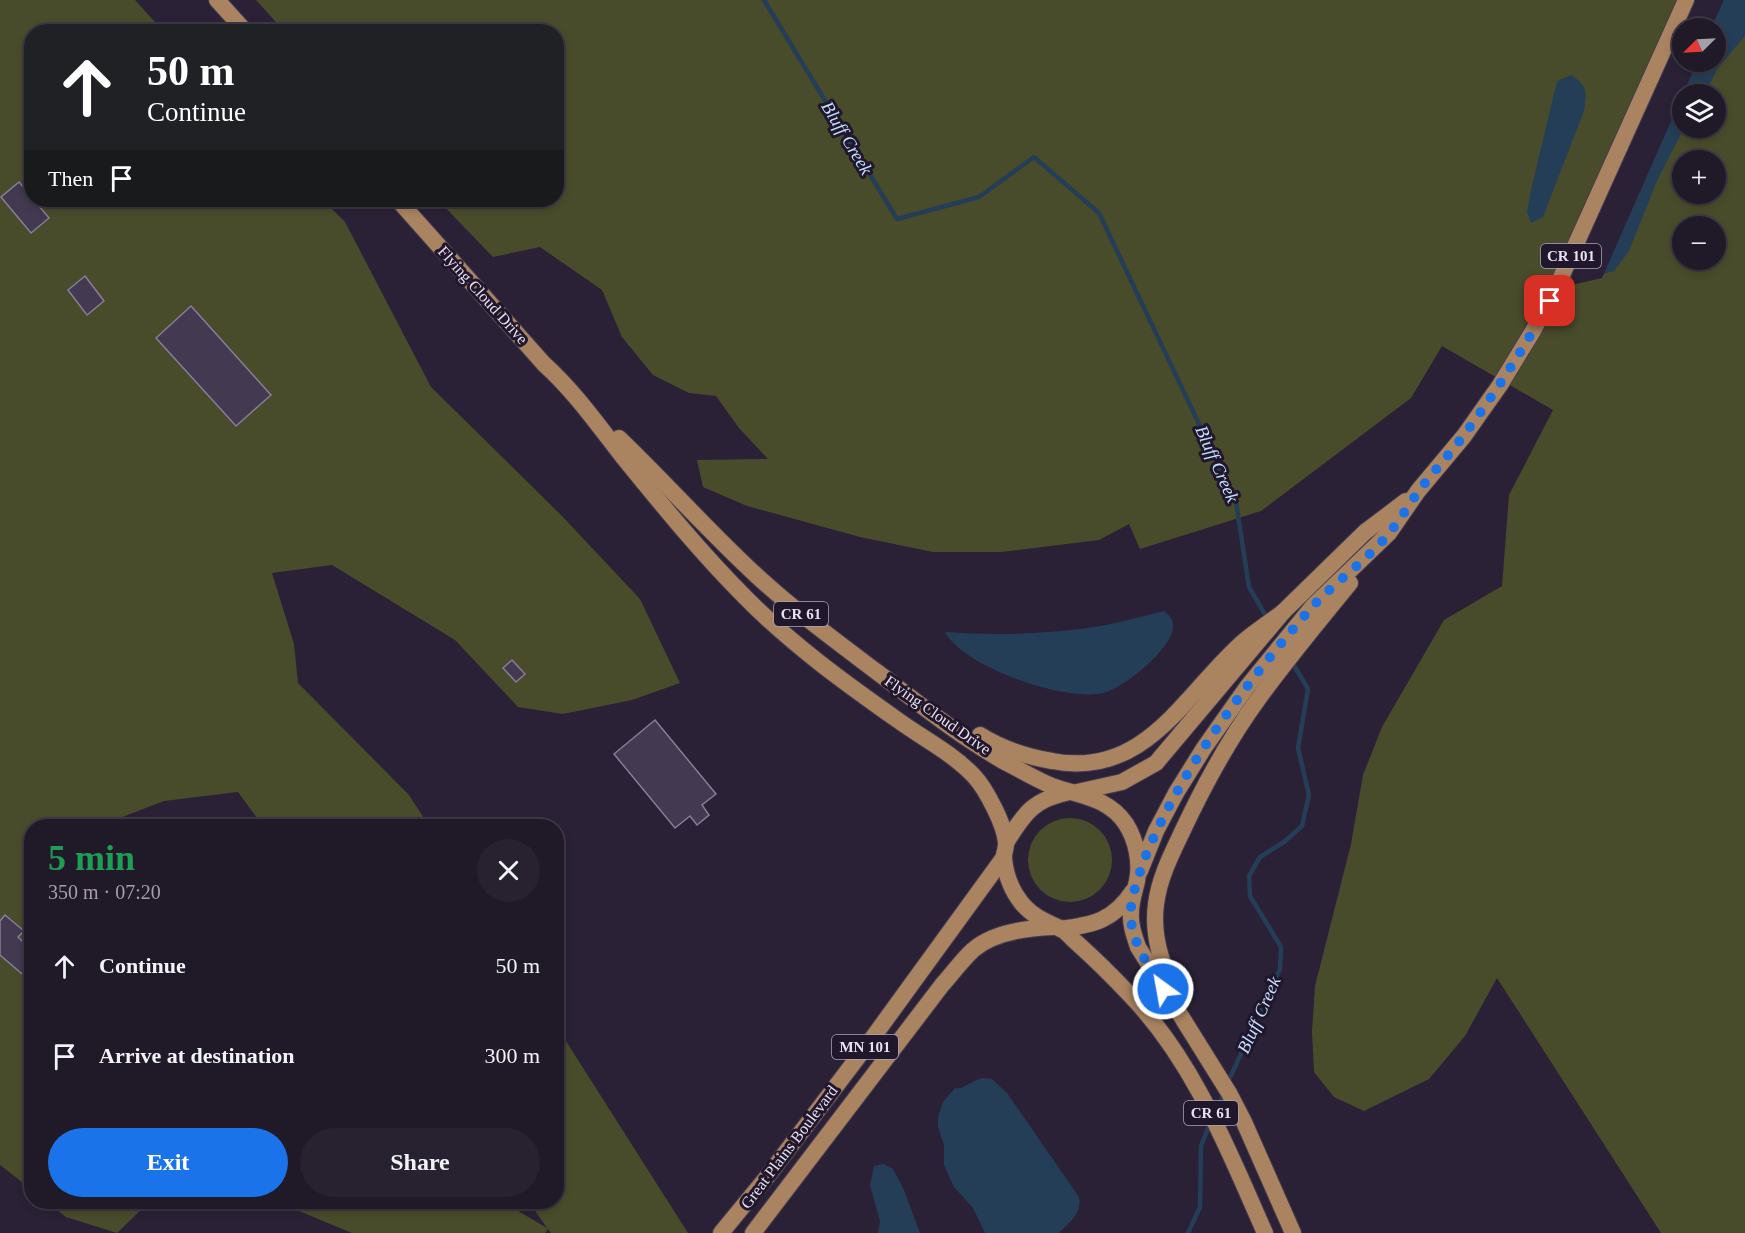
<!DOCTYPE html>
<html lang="en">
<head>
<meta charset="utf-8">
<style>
  :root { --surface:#201928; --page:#282230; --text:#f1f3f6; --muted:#a2a0a8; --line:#3d3845; --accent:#1a73e8 }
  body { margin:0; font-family:Georgia,serif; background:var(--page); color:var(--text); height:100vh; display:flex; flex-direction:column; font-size:22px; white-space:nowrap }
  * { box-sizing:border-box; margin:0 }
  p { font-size:20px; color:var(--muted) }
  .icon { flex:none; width:33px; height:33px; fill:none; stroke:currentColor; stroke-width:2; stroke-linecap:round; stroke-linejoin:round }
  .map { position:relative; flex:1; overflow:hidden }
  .details { position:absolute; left:24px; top:819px; width:540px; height:390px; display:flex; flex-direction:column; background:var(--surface); border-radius:24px; box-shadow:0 3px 9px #0003,0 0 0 2px var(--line) }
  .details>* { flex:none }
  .top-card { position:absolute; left:24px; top:24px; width:540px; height:183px; border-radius:24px; box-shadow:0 3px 9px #0003,0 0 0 2px var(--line); background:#202124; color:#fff; overflow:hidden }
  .needle { width:39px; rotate:246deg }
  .controls { position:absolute; left:1672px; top:18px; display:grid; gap:12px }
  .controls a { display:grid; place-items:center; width:54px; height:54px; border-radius:50%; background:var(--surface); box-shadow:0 3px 9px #0003,0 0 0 2px var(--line); font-size:30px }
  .pin { position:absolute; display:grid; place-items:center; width:51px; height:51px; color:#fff; margin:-26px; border-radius:12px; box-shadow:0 3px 9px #0006 }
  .me { position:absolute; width:66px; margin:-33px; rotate:328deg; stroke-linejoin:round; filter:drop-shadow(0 0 4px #0008) }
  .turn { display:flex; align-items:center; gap:21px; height:126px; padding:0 24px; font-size:27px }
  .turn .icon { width:78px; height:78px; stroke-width:2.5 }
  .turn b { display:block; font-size:42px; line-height:51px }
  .then { display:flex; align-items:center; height:57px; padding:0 24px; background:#0003; gap:12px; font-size:22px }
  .round { display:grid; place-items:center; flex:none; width:63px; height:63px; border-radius:32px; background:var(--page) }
  .summary { display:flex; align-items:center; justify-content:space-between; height:102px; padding:0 24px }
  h1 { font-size:36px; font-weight:600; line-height:45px; color:#1e9e55 }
  .primary-button { display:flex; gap:12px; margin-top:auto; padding:12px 24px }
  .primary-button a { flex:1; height:69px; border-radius:36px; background:var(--accent); color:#fff; font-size:24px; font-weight:600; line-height:69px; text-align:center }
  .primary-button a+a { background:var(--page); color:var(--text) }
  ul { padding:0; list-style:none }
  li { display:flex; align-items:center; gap:18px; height:90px; padding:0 24px }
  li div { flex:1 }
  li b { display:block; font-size:22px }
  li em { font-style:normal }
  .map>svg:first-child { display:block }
  .green { fill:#494c2b; fill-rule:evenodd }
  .water { fill:#243e58; fill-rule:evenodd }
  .pier { fill:#2a2136 }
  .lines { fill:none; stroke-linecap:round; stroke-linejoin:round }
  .stream { stroke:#243e58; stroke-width:4.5 }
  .building { fill:#433950; stroke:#887d98; stroke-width:1.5 }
  .primary-casing { stroke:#463d4f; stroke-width:18 }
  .primary { stroke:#aa8361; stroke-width:16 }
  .route { stroke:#1a73e8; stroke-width:10; stroke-dasharray:0 18 }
  .labels { text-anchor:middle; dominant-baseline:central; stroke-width:6; stroke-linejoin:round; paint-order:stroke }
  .shield { fill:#21172c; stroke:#aba4b4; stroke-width:1.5 }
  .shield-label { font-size:15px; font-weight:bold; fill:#e6e0ef }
  .street-label { font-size:16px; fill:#e6e0ef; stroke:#21172c }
  .water-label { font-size:18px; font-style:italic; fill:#c3e0fe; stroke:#21172c }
</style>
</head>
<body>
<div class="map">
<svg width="1745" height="1233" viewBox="0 0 1745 1233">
  <rect width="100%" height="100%" fill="#2a2136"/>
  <g class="green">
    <path d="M0,0H135L163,31L32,32V200H323L345,222L431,387L562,516L640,599L680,683L632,700L563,714L518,707L455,640L332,565L272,573L294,644L298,683L409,795L429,826H263L238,792L164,801L117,819L121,826H32L31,1189L0,1165Z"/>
    <path d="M256,0H1745V1233H1661L1497,978L1465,1036L1429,1079L1364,1111L1334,1097L1314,1072L1312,1032L1315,986L1351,844L1363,775L1382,727L1444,620L1502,586L1509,495L1553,410L1442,346L1411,398L1261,511L1140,549L1129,524L1099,540L1001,552H933L860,537L747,506L703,487L697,460L768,459L739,428L716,396L689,393L653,375L622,337L602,290L540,247L493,257L438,200H556V32L284,31ZM1683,28H1716V62H1683ZM1683,94H1716V128H1683ZM1683,160H1716V194H1683ZM1683,226H1716V260H1683Z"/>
    <circle cx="1070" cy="860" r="42"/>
    <path d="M557,1027L688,1233H551L548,1229L545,1233H352L277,1202H503L547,1228L529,1202H556Z"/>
    <path d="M47,1202H149L117,1233L66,1217Z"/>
  </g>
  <g class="water">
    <path d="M1686,0H1745V36L1717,69L1711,82L1701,94H1683L1684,128L1657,181L1629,251L1614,271L1574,282ZM1683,28H1716V62H1683Z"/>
    <path d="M1571,75C1588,86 1587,92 1584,111L1543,217L1531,223L1527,212L1531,190L1557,81Z"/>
    <path d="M1164,611C1169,615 1173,618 1173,625C1175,647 1123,689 1103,693C1064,702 964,667 945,632C997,636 1049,634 1101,626C1122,622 1143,616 1164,611Z"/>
    <path d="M983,1078L992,1079L1007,1093L1079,1197C1082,1214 1070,1222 1059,1233H985L973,1208L954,1187L944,1165V1145L938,1127V1117L943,1102L955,1088C965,1090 971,1080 983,1078Z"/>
    <path d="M884,1164L893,1169L904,1190L920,1233H878L880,1221L870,1185L874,1166Z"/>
  </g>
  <path class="pier" d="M1683,0H1724L1711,28H1683V62H1697L1602,278L1572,285L1571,282L1577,241Z"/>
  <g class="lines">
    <g class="stream">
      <path d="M764,0L897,219L979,197L1034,157L1099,213L1236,502L1249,587L1267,618"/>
      <path d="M1228,1082L1280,969L1281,947L1250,896L1249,876L1260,857L1284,842L1302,826L1309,795L1298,748L1308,689L1292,662"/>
      <path d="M1215,1113L1224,1093"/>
      <path d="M1188,1233L1200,1207L1201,1146L1210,1123"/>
    </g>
  </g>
  <g class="building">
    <path d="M19,182L32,197V200H34L49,218L31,233L1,197Z"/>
    <path d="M85,276L104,301L87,315L68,290Z"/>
    <path d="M191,306L271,395L236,426L156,338Z"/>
    <path d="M512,660L525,674L516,682L503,668Z"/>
    <path d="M655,720L716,794L702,805L709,815L697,825L690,816L675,828L614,754Z"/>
    <path d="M5,915L24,931L18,937L24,943L27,941L32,945V975L28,979L0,955V921Z"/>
  </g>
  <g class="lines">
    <defs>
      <g id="primary">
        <path d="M217,0L246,32"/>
        <path d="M398,200L544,364C574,391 598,425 623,457C662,505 701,553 745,597C791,644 845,683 899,721C924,739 952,753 974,776C986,789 1005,825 1006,843C1006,847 1005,851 1004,855C1004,869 1010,887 1018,898C1028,914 1044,921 1060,928C1066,931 1072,939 1077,943C1096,960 1114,978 1131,996C1195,1063 1228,1150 1265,1233"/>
        <path d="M619,438C666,483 709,532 757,576C795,611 836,641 877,672C918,703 958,735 1003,761C1019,769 1035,779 1052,786C1079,796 1108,797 1126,824C1136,840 1141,862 1137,881C1135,891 1131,901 1131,912C1130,924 1134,935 1138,947L1229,1093L1244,1122L1293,1233"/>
        <path d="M980,735C1001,748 1028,757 1052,761C1146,779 1184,694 1243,642C1256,631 1270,622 1283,612"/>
        <path d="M1077,792L1122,782L1156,763L1283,612L1365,532L1406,501"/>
        <path d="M1006,843C1024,813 1034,799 1070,792"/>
        <path d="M1140,871L1156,831L1176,793L1204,748L1247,687L1313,606L1389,533L1418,491L1464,436L1500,385L1533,331L1557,286L1686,0"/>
        <path d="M1060,929C1094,925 1114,920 1133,891"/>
        <path d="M1176,991C1161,966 1152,934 1156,904C1159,879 1171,855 1182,832C1204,785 1229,739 1259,698C1288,658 1319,621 1350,583"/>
        <path d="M721,1233L767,1177L871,1040L1004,857"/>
        <path d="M753,1233L942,985C952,974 962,960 973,950C994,932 1026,928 1053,927"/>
      </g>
    </defs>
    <use href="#primary" class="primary-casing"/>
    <use href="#primary" class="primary"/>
  </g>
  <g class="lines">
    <path class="route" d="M1163,989C1150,968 1134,947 1131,920C1129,901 1137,882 1143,863C1177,774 1249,679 1312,607C1336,581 1368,560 1390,532C1401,519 1409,504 1419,491C1433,472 1450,454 1464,435C1496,392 1524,348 1550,301"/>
  </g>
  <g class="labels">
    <g class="shield">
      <rect x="1541" y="244" width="60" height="24" rx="4.5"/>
      <rect x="774" y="602" width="54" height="24" rx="4.5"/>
      <rect x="832" y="1035" width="66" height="24" rx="4.5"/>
      <rect x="1184" y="1101" width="54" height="24" rx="4.5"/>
    </g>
    <g class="shield-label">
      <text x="1571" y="256">CR 101</text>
      <text x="801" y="614">CR 61</text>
      <text x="865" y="1047">MN 101</text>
      <text x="1211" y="1113">CR 61</text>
    </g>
    <g class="street-label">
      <text transform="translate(483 295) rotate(48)">Flying Cloud Drive</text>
      <text transform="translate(938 715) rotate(35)">Flying Cloud Drive</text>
      <text transform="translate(789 1147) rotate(-53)">Great Plains Boulevard</text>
    </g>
    <g class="water-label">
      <text transform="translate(847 138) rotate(59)">Bluff Creek</text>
      <text transform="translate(1217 464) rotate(66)">Bluff Creek</text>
      <text transform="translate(1259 1015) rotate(-66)">Bluff Creek</text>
    </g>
  </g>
</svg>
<div class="controls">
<a><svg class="needle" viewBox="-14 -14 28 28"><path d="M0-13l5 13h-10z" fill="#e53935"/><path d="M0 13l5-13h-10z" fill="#a2a0a8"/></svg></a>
<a><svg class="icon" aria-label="layers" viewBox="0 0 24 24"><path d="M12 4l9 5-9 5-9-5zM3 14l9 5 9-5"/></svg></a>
<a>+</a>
<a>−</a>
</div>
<div class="pin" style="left:1550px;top:301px;background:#d93025"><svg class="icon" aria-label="arrive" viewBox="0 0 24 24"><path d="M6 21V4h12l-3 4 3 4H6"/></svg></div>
<svg class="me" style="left:1163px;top:989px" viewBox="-20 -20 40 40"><circle r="17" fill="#1a73e8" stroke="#fff" stroke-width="3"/><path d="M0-11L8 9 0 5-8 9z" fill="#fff"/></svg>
<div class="top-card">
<div class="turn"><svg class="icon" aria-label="ahead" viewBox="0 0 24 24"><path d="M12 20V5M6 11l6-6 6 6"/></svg><div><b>50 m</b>Continue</div></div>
<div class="then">Then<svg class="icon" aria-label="arrive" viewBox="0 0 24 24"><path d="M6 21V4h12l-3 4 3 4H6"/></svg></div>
</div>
<section class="details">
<div class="summary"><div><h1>5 min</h1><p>350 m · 07:20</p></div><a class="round"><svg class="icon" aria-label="close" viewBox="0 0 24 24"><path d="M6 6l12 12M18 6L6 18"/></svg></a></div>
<ul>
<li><svg class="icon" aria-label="ahead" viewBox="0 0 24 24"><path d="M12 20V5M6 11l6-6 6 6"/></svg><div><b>Continue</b></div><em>50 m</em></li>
<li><svg class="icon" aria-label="arrive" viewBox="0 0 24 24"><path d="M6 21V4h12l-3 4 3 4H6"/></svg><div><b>Arrive at destination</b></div><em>300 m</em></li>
</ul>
<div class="primary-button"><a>Exit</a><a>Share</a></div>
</section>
</div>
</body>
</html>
